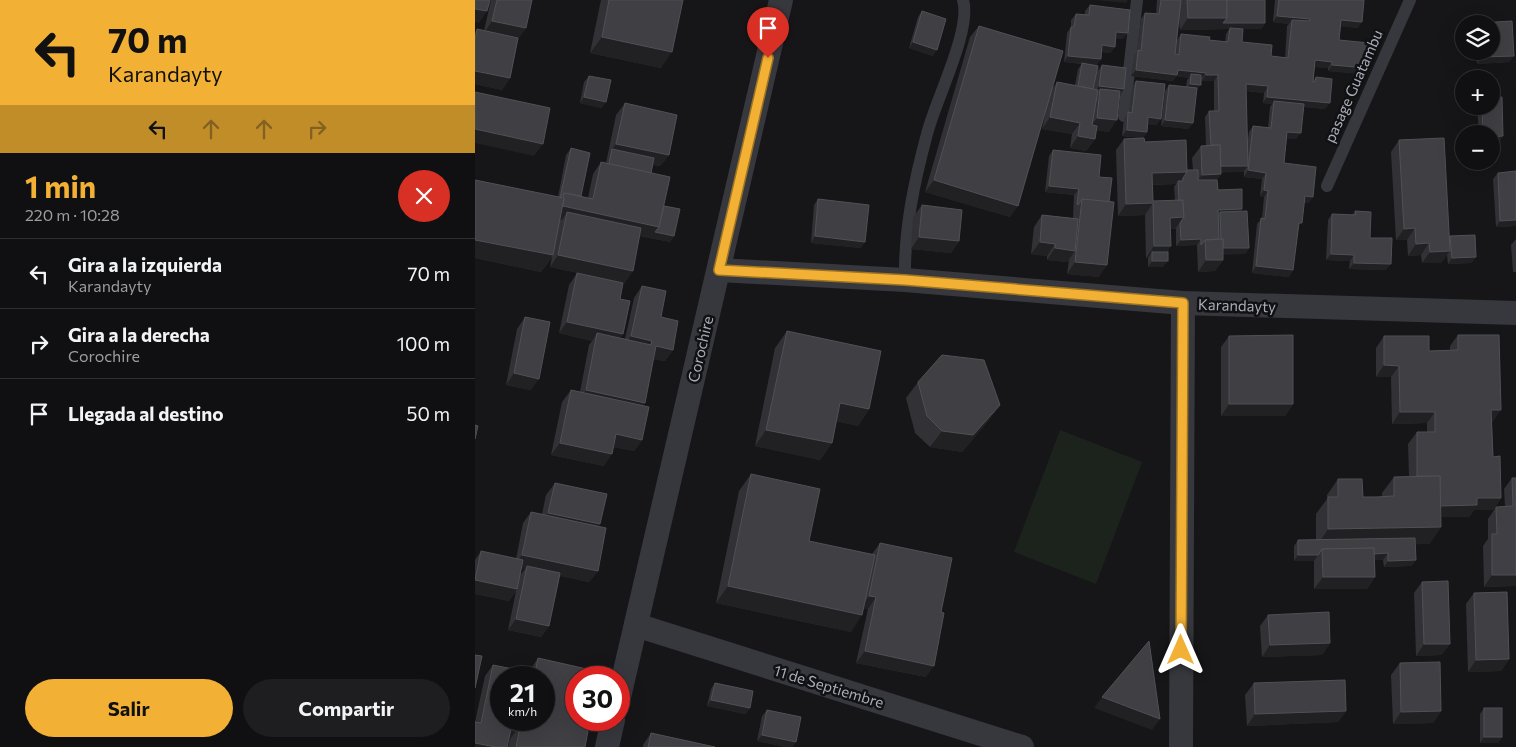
<!DOCTYPE html>
<html lang="es">
<head>
<meta charset="utf-8">
<style>
  :root { --surface:#101012; --page:#1e1e20; --text:#f1f3f6; --muted:#9c9d9f; --line:#303032; --accent:#f2b134 }
  body { margin:0; font-family:Commissioner,sans-serif; background:var(--page); color:var(--text); height:100vh; display:flex; flex-direction:column; font-size:19px; white-space:nowrap }
  * { box-sizing:border-box; margin:0 }
  p { font-size:16px; color:var(--muted) }
  .icon { flex:none; width:28px; height:28px; fill:none; stroke:currentColor; stroke-width:2; stroke-linecap:round; stroke-linejoin:round }
  .map { position:relative; flex:1; overflow:hidden }
  .panel { display:flex; flex-direction:column; background:var(--surface); width:475px }
  .panel>* { flex:none }
  .guide { background:#f2b134; color:#111; overflow:hidden }
  .buttons { position:absolute; left:980px; top:15px; display:grid; gap:10px }
  .buttons a { display:grid; place-items:center; width:45px; height:45px; border-radius:50%; background:var(--surface); box-shadow:0 5px 20px #0002,0 0 0 1px var(--line); font-size:25px }
  .speed { position:absolute; left:15px; top:666px; display:flex; gap:10px; font-size:25px; font-weight:700; text-align:center }
  .speed>* { display:grid; place-content:center; width:65px; height:65px; border-radius:50%; background:var(--surface); box-shadow:0 5px 20px #0002,0 0 0 1px var(--line); line-height:1 }
  .speed small { font-size:12px; font-weight:400 }
  .speed .limit { border:8px solid #d22; background:#fff; color:#111 }
  .pin { position:absolute; display:grid; place-items:center; width:42px; height:42px; color:#fff; margin:-51px -21px; border-radius:50% 50% 50% 0; rotate:-45deg; box-shadow:0 0 5px #0007 }
  .pin .icon { rotate:45deg }
  .me { position:absolute; width:55px; margin:-28px; rotate:0deg; stroke-linejoin:round; filter:drop-shadow(0 0 4px #0008) }
  .turn { display:flex; align-items:center; gap:18px; height:105px; padding:0 25px; font-size:22px }
  .turn .icon { width:65px; height:65px; stroke-width:2.5 }
  .turn b { display:block; font-size:35px; line-height:42px }
  .lanes { display:flex; align-items:center; height:48px; padding:0 25px; background:#0003; justify-content:center; gap:25px; direction:ltr }
  .lanes .off { opacity:.35 }
  .round { display:grid; place-items:center; flex:none; width:52px; height:52px; border-radius:26px; background:var(--page) }
  .summary { display:flex; align-items:center; justify-content:space-between; height:85px; padding:0 25px }
  h1 { font-size:30px; font-weight:700; line-height:38px; color:var(--accent) }
  .action { display:flex; gap:10px; margin-top:auto; padding:10px 25px }
  .action a { flex:1; height:58px; border-radius:30px; background:var(--accent); color:#111; font-size:20px; font-weight:700; line-height:58px; text-align:center }
  .action a+a { background:var(--page); color:var(--text) }
  ul { padding:0; list-style:none }
  li { display:flex; align-items:center; gap:15px; height:70px; padding:0 25px; border-top:1px solid var(--line) }
  li div { flex:1 }
  li b { display:block; font-size:19px }
  li em { font-style:normal }
  main { display:flex; flex:1; min-height:0 }
  .map>svg:first-child { display:block }
  .green { fill:#1c231d }
  .lines { fill:none; stroke-linecap:round; stroke-linejoin:round }
  .service { stroke:#37383d; stroke-width:12 }
  .minor { stroke:#37383d; stroke-width:24 }
  .wall { fill:#323236; fill-rule:evenodd }
  .shaded-wall { fill:#212124 }
  .building { fill:#3f3f44; stroke:#4f5156 }
  .route-casing { stroke:#9d7322; stroke-width:12 }
  .route { stroke:#f2b134; stroke-width:9 }
  .labels { text-anchor:middle; dominant-baseline:central; stroke-width:5; stroke-linejoin:round; paint-order:stroke }
  .street-label { font-size:15px; fill:#a8adb8; stroke:#111113 }
</style>
</head>
<body>
<main>
<section class="panel">
<div class="guide">
<div class="turn"><svg class="icon" aria-label="left" viewBox="0 0 24 24"><path d="M17 20v-9H6M10 6l-5 5 5 5"/></svg><div><b>70 m</b>Karandayty</div></div>
<div class="lanes"><svg class="icon" aria-label="left" viewBox="0 0 24 24"><path d="M17 20v-9H6M10 6l-5 5 5 5"/></svg><svg class="icon off" aria-label="ahead" viewBox="0 0 24 24"><path d="M12 20V5M6 11l6-6 6 6"/></svg><svg class="icon off" aria-label="ahead" viewBox="0 0 24 24"><path d="M12 20V5M6 11l6-6 6 6"/></svg><svg class="icon off" aria-label="right" viewBox="0 0 24 24"><path d="M7 20v-9h11M14 6l5 5-5 5"/></svg></div>
</div>
<div class="summary"><div><h1>1 min</h1><p>220 m · 10:28</p></div><a class="round" style="background:#d93025;color:#fff"><svg class="icon" aria-label="close" viewBox="0 0 24 24"><path d="M6 6l12 12M18 6L6 18"/></svg></a></div>
<ul>
<li><svg class="icon" aria-label="left" viewBox="0 0 24 24"><path d="M17 20v-9H6M10 6l-5 5 5 5"/></svg><div><b>Gira a la izquierda</b><p>Karandayty</p></div><em>70 m</em></li>
<li><svg class="icon" aria-label="right" viewBox="0 0 24 24"><path d="M7 20v-9h11M14 6l5 5-5 5"/></svg><div><b>Gira a la derecha</b><p>Corochire</p></div><em>100 m</em></li>
<li><svg class="icon" aria-label="arrive" viewBox="0 0 24 24"><path d="M6 21V4h12l-3 4 3 4H6"/></svg><div><b>Llegada al destino</b></div><em>50 m</em></li>
</ul>
<div class="action"><a>Salir</a><a>Compartir</a></div>
</section>
<div class="map">
<svg width="1041" height="747" viewBox="0 0 1041 747">
  <rect width="100%" height="100%" fill="#161618"/>
  <path class="green" d="M585,430L667,462L621,584L539,552Z"/>
  <g class="lines">
    <g class="service">
      <path d="M649,116L662,0"/>
      <path d="M852,186L935,0"/>
      <path d="M430,280C429,230 439,182 452,134C460,101 497,30 488,0"/>
    </g>
    <g class="minor">
      <path d="M244,270L430,280L708,303L1041,313"/>
      <path d="M161,625L547,747"/>
      <path d="M144,697L306,0"/>
      <path d="M132,747L138,720"/>
      <path d="M706,747L708,303"/>
    </g>
  </g>
  <g class="wall">
    <path d="M16,0H57L43,40L35,78L27,90L0,84V33L2,29L9,31Z"/>
    <path d="M126,0H208L186,68L115,53Z"/>
    <path d="M682,0H790V23L786,29H765L767,42L796,56L810,58L812,26L814,24L798,22L800,0H889L883,28L866,26L864,40L888,74L853,71V68L840,67L838,81L841,77L850,109L829,107L821,139L812,138L809,163L834,203L829,202L823,229L818,270L814,277L777,273L782,224L787,218L789,197L785,196L787,179L769,177V171L768,172H746V174L742,180L743,190L766,212L774,248L770,254H748V260L740,271L723,272L722,245L701,246V229H696L693,252L688,267H673V258H671L670,215L643,216L641,150L649,139L667,138L647,136L649,118L654,112L657,87L661,81L682,125L673,124L672,132L668,138L670,142L712,170H718L717,158L726,146H731L730,117L734,111H739V81H726V79L721,91L718,123L713,129L686,126L690,91L694,85L711,87L712,80L714,78L701,76L698,81L656,76L659,56L662,51L666,19L670,13L681,14ZM704,20L705,30L754,29L751,34L750,42L734,40L706,34L702,40ZM771,91L789,93L788,103L797,104L795,107L793,128L778,126L774,132L772,145ZM701,184L699,187L700,201H678L677,185Z"/>
    <path d="M615,5L648,39L641,38L640,47L635,53L627,52L622,65H614L621,73L627,65L649,89L644,96L634,132L621,130L620,139L611,151L595,148L597,134L567,129L571,111L535,217L450,192L495,37L504,26L577,89L582,82L600,85L603,69L607,64L589,62L592,33L596,27V20L601,14L610,15V11Z"/>
    <path d="M447,11L458,56L434,48L443,17Z"/>
    <path d="M1037,21L1039,56L1034,62L1002,64V51H1016V24H1004V23Z"/>
    <path d="M114,76L127,108L105,103L109,82Z"/>
    <path d="M150,103L194,155L185,166L178,165L176,173L189,206L199,236L195,242L165,236L150,283L75,267L77,257L66,272L0,258V180L83,197L91,155L96,148L106,196L113,198L118,174L126,162L131,163L141,115Z"/>
    <path d="M1002,106H1016L1024,143L1016,134H1004Z"/>
    <path d="M924,140L974,238L975,236L1001,257L996,263L973,264L972,255L966,263H947L946,255L933,256L932,240H921L916,152Z"/>
    <path d="M578,150L624,177V277L592,274L594,260L592,262L572,260V256L556,254L559,227L567,215L598,218L599,195L570,192L574,156Z"/>
    <path d="M1023,173L1041,226L1021,227L1018,179Z"/>
    <path d="M343,199L386,248L336,243L339,205Z"/>
    <path d="M447,205L484,241L476,253L436,249L438,217Z"/>
    <path d="M880,211L895,238L911,270L874,269L875,261L851,260L853,220L857,214L877,215Z"/>
    <path d="M1041,239V272H1038L1036,245Z"/>
    <path d="M102,273L145,299V338L150,339L159,298L167,286L186,317L198,350L190,361L178,359L168,405L167,440L159,451L138,447L129,466L76,455L87,402L96,390L105,392L114,345L117,341L84,333L94,285Z"/>
    <path d="M50,317L56,390L31,385L42,329Z"/>
    <path d="M312,331L394,409L383,426L361,421L357,443L345,460L280,446L300,348Z"/>
    <path d="M983,335L1018,422H1017L1018,457L1026,498L1018,510H999L994,517H966V527L954,544H940L941,560L936,566L909,567L908,560H899L900,577L892,589H839V561H819V546L823,540H841V514L852,499V495L863,479L888,497H907V493L919,477L934,476L933,444L942,432H952V423L917,424L916,377H901V348L909,336L954,351L975,350V346Z"/>
    <path d="M754,336L818,404L810,416H746V347Z"/>
    <path d="M443,382L525,405L513,421L487,452L455,447L440,433L431,398Z"/>
    <path d="M276,474L334,541L397,554L405,543L451,677L381,663L393,609L389,608L376,632L241,603L264,491Z"/>
    <path d="M1037,478L1041,586L1009,587L1008,546L1013,539V519L1021,507H1030L1029,489Z"/>
    <path d="M80,483L124,526L123,571L114,582L85,576L74,626L66,637L33,630L41,591L34,601L0,594V560L6,551L41,559L48,523L56,512L67,514L71,495ZM47,568L50,569L45,575Z"/>
    <path d="M947,582L967,655L941,656L939,593Z"/>
    <path d="M999,593L1034,659L1026,671L993,672L991,604Z"/>
    <path d="M793,615L855,643L847,655L787,657L785,626Z"/>
    <path d="M63,658L110,747H33L35,739L34,741L0,722L10,676L18,665L53,673ZM26,678H69V720H56L55,724L46,722L41,731Z"/>
    <path d="M925,663L966,711L958,723L918,724L916,675Z"/>
    <path d="M240,683L275,708L270,714L232,706L236,689Z"/>
    <path d="M779,683L871,711L863,722L772,726L770,695Z"/>
    <path d="M1009,708L1027,737L1023,743H1005V714Z"/>
    <path d="M292,710L321,742L317,747H311L282,741L287,716Z"/>
    <path d="M176,733L240,747H168V745Z"/>
  </g>
  <g class="shaded-wall">
    <path d="M621,0H653L651,3Z"/>
    <path d="M0,9L12,11L4,23L0,22Z"/>
    <path d="M802,16L835,19L831,25L817,20L814,24L798,22Z"/>
    <path d="M713,18H752L790,23L786,29H755V28L754,29L705,30Z"/>
    <path d="M866,20L887,22L883,28L862,26Z"/>
    <path d="M17,21L51,28L43,40L9,33Z"/>
    <path d="M641,32L653,33L648,39L637,38Z"/>
    <path d="M127,37L197,52L186,68L115,53Z"/>
    <path d="M438,42L462,50L458,56L434,48Z"/>
    <path d="M627,45L640,47L635,53L623,51Z"/>
    <path d="M593,56L626,59L622,65L589,62Z"/>
    <path d="M1039,56L1034,62L1002,64L1007,57Z"/>
    <path d="M840,60L857,62L853,68L836,67Z"/>
    <path d="M857,65L892,68L888,74L853,71Z"/>
    <path d="M661,70H703L731,73L726,79L716,74L714,78L701,76L698,81L656,76Z"/>
    <path d="M0,71L35,78L27,90L0,84Z"/>
    <path d="M731,75H743L739,81H726Z"/>
    <path d="M715,84L726,85L721,91L711,90Z"/>
    <path d="M771,84L793,86L789,93L766,90Z"/>
    <path d="M624,86L649,89L641,101L625,89L618,98H616Z"/>
    <path d="M109,97L131,102L127,108L105,103Z"/>
    <path d="M792,97L855,103L850,109L799,104V101L797,104L788,103Z"/>
    <path d="M575,117L605,123L597,134L567,129Z"/>
    <path d="M673,117L686,119L682,125L669,124Z"/>
    <path d="M622,118L642,120L634,132L614,129Z"/>
    <path d="M690,120L718,123L713,129L686,126Z"/>
    <path d="M0,129L68,144L59,156L0,143Z"/>
    <path d="M652,130L672,132L668,138L647,136Z"/>
    <path d="M812,132L826,133L821,139L808,138Z"/>
    <path d="M603,136L620,139L611,151L595,148Z"/>
    <path d="M1028,136L1024,143H1016V137Z"/>
    <path d="M141,144L194,155L185,166L136,156L137,149Z"/>
    <path d="M773,166L768,172L737,173L742,167Z"/>
    <path d="M773,170L791,173L787,179L769,177Z"/>
    <path d="M712,172L704,184L703,181L701,184L669,185L677,173Z"/>
    <path d="M746,174L738,186H718L727,175Z"/>
    <path d="M459,180L543,206L535,217L450,192Z"/>
    <path d="M574,186L604,189L599,195L570,192Z"/>
    <path d="M789,190L793,191L789,197L785,196Z"/>
    <path d="M830,196L838,197L834,203L826,202Z"/>
    <path d="M678,203L670,215L643,216L651,204Z"/>
    <path d="M87,206L184,227L199,236L195,242L90,220L92,212L87,220L79,218Z"/>
    <path d="M767,209L763,215L745,212L742,216L743,210Z"/>
    <path d="M709,217L700,229L687,230L695,218Z"/>
    <path d="M1041,220V226L1021,227L1025,221Z"/>
    <path d="M940,228L932,240H921L929,229Z"/>
    <path d="M340,236L390,242L386,248L336,243Z"/>
    <path d="M444,237L484,241L476,253L436,249Z"/>
    <path d="M726,239L722,245L701,246L706,240Z"/>
    <path d="M0,240L78,255L66,272L0,258Z"/>
    <path d="M565,242L580,244L572,256L556,254Z"/>
    <path d="M954,243L946,255L933,256L941,244Z"/>
    <path d="M679,246H696L688,258L677,252L673,258H671Z"/>
    <path d="M580,248L600,251L592,262L572,260Z"/>
    <path d="M746,248H774L770,254L742,255Z"/>
    <path d="M975,251L966,263H947L955,252Z"/>
    <path d="M856,254L879,255L875,261L851,260Z"/>
    <path d="M83,255L158,271L150,283L75,267Z"/>
    <path d="M1001,257L996,263L973,264L977,258Z"/>
    <path d="M731,260H748L740,271L723,272Z"/>
    <path d="M677,261H693L688,267H673Z"/>
    <path d="M600,262L632,265L624,277L592,274Z"/>
    <path d="M879,263L916,264L911,270L874,269Z"/>
    <path d="M781,266L818,270L814,277L777,273Z"/>
    <path d="M92,322L148,334L140,346L122,333L117,341L84,333Z"/>
    <path d="M156,336L177,341L169,352L148,348Z"/>
    <path d="M181,346L198,350L190,361L173,358Z"/>
    <path d="M909,365L924,366L916,377H901Z"/>
    <path d="M39,373L64,379L56,390L31,385Z"/>
    <path d="M111,390L170,403L162,414L102,402Z"/>
    <path d="M365,403L394,409L383,426L353,419Z"/>
    <path d="M754,404H818L810,416H746Z"/>
    <path d="M525,405L513,421L487,452L455,447L467,431Z"/>
    <path d="M1016,410H1026L1018,422H1008Z"/>
    <path d="M925,412H960L952,423L917,424Z"/>
    <path d="M291,430L357,443L345,460L280,446Z"/>
    <path d="M141,434L167,440L159,451L133,446Z"/>
    <path d="M85,443L137,454L129,466L76,455Z"/>
    <path d="M1002,498H1026L1018,510H999L994,517H954L962,506Z"/>
    <path d="M73,513L125,524L117,536L65,525Z"/>
    <path d="M966,527L954,544L842,546L853,529Z"/>
    <path d="M913,553L908,560L847,561V555Z"/>
    <path d="M47,555L123,571L114,582L51,569L52,566L50,569L39,567Z"/>
    <path d="M823,555H843L839,561H819Z"/>
    <path d="M941,560L936,566L909,567L913,561Z"/>
    <path d="M1017,575H1041V586L1009,587Z"/>
    <path d="M848,577H900L892,589H839Z"/>
    <path d="M0,580L42,589L34,601L0,594Z"/>
    <path d="M253,586L387,615L376,632L241,603Z"/>
    <path d="M394,596L401,597L393,609L386,608Z"/>
    <path d="M41,619L74,626L66,637L33,630Z"/>
    <path d="M855,643L847,655L787,657L795,645Z"/>
    <path d="M949,644H975L967,655L941,656Z"/>
    <path d="M390,651L459,666L451,677L381,663Z"/>
    <path d="M1034,659L1026,671L993,672L1001,660Z"/>
    <path d="M627,697L685,719L677,730L619,708Z"/>
    <path d="M236,700L275,708L270,714L232,706Z"/>
    <path d="M871,711L863,722L772,726L780,714Z"/>
    <path d="M966,711L958,723L918,724L926,712Z"/>
    <path d="M36,729L41,731L33,742Z"/>
    <path d="M287,735L321,742L317,747H311L282,741Z"/>
    <path d="M1009,737H1027L1023,743H1005Z"/>
    <path d="M0,743L20,747H0Z"/>
  </g>
  <g class="building">
    <path d="M0,0H15L12,11L0,9Z"/>
    <path d="M22,0H57L51,28L17,21Z"/>
    <path d="M134,0H208L197,52L127,37Z"/>
    <path d="M686,0H706L700,54L704,55L706,34L735,37L734,40L753,42L755,28L768,29L767,42L797,45L796,56L813,58L817,20L835,21V19L802,16L804,0H889L887,22L866,20L864,40L894,43L892,68L857,65V62L840,60L838,82H840L841,77L857,79L855,103L792,97L793,86L771,84L773,166H746L745,145H736L734,111H744L743,75H731V73L703,70L702,75L661,70L663,50L666,51L670,13L684,14Z"/>
    <path d="M712,0H752V18H713Z"/>
    <path d="M752,0H790V23H748L752,18Z"/>
    <path d="M615,5L655,10L653,33L641,32L640,47L627,45L626,59L593,56L596,27H599L601,14L614,15Z"/>
    <path d="M447,11L471,19L462,50L438,42Z"/>
    <path d="M1037,21L1039,56L1007,57L1006,51H1016V24H1004V23Z"/>
    <path d="M504,26L588,51L543,206L459,180Z"/>
    <path d="M2,29L43,38L35,78L0,71V40Z"/>
    <path d="M607,63L623,66L618,89L603,86Z"/>
    <path d="M627,65L651,68L649,89L624,86Z"/>
    <path d="M716,74L726,75V85L715,84Z"/>
    <path d="M114,76L136,80L131,102L109,97Z"/>
    <path d="M661,81L690,84L686,119L673,117L672,132L652,130L653,112L657,113Z"/>
    <path d="M582,82L623,90L617,125L622,126L620,139L603,136L605,123L575,117Z"/>
    <path d="M694,85L722,88L718,123L690,120Z"/>
    <path d="M625,89L645,91L642,120L622,118Z"/>
    <path d="M0,92L75,108L68,144L0,129Z"/>
    <path d="M1027,97L1028,136L1016,137V134H1008L1007,106H1016V98Z"/>
    <path d="M799,101L829,104L826,133L812,132L809,163L841,167L838,197L830,196L827,223H824L818,270L781,266L786,218L790,219L793,191L789,190L791,173L773,170L778,126L796,128Z"/>
    <path d="M150,103L202,115L194,155L141,144Z"/>
    <path d="M669,138L670,142L711,140L712,172L677,173L678,201L708,200L709,217L695,218L696,246H679L678,203L651,204L649,139Z"/>
    <path d="M969,138L975,251L955,252L954,243L941,244L940,228L929,229L924,140Z"/>
    <path d="M745,145L746,174L727,175L726,146Z"/>
    <path d="M96,148L115,153L106,196L89,193L85,198Z"/>
    <path d="M137,149L179,158L176,173L134,164Z"/>
    <path d="M578,150L626,155L624,177L637,178L634,202L607,199L603,205L602,204L604,189L574,186Z"/>
    <path d="M126,162L195,177L184,227L88,206L89,198H88L89,193L118,199Z"/>
    <path d="M712,170H723V180H742L743,190L767,189V209L743,210L744,239L730,240L726,245V239L706,240L705,223L709,217L708,202V200H704L703,181H708V178L712,172Z"/>
    <path d="M1041,171V220L1025,221L1023,173Z"/>
    <path d="M0,180L89,198L78,255L0,240Z"/>
    <path d="M343,199L394,205L390,242L340,236Z"/>
    <path d="M607,199L639,202L632,265L600,262Z"/>
    <path d="M447,205L487,210L484,241L444,237Z"/>
    <path d="M189,206L205,209L199,236L180,232L184,227Z"/>
    <path d="M772,211L774,248H748V239H746L745,212Z"/>
    <path d="M880,211L896,212L895,238H917L916,264L879,263V255L856,254L857,214L881,215Z"/>
    <path d="M92,212L166,228L158,271L83,255Z"/>
    <path d="M567,215L603,219L600,251L580,248V244L565,242Z"/>
    <path d="M1000,235L1001,257L977,258L975,236Z"/>
    <path d="M748,239V260H731L730,240Z"/>
    <rect x="677" y="252" width="16" height="9"/>
    <path d="M102,273L148,283L145,299L155,301L148,334L92,322Z"/>
    <path d="M167,286L191,291L186,317L203,321L198,350L181,346L170,403L111,390L122,333L176,345L177,341L156,336Z"/>
    <path d="M50,317L75,322L64,379L39,373Z"/>
    <path d="M312,331L406,351L394,409L365,403L357,443L291,430Z"/>
    <path d="M818,335V404H754V336Z"/>
    <path d="M983,335H1024L1026,410H1016L1018,457L1025,456L1026,498H1002V505L965,506V476H942V432H960V412H925L924,366L909,365V336H954V351L983,350Z"/>
    <path d="M467,355L509,360L525,405L498,435L467,431L452,416L443,382Z"/>
    <path d="M96,390L174,407L167,440L141,434L137,454L85,443Z"/>
    <path d="M0,425L3,426L0,439Z"/>
    <path d="M276,474L345,489L334,541L400,555L387,615L253,586Z"/>
    <path d="M965,476L966,527L853,529V497H863V479H887L888,497H901L919,496V477Z"/>
    <path d="M1037,478H1041V575H1017V534H1022L1021,507L1038,506Z"/>
    <path d="M80,483L132,494L125,524L73,513Z"/>
    <path d="M56,512L131,528L123,571L47,555Z"/>
    <path d="M940,538L941,560L913,561V553L899,554V548L847,549L843,555H823V540Z"/>
    <path d="M405,543L477,558L466,612L469,613L459,666L390,651L401,597L394,596Z"/>
    <path d="M899,548L900,577H848L847,549Z"/>
    <path d="M6,551L48,560L42,589L0,580Z"/>
    <path d="M52,566L85,573L74,626L41,619Z"/>
    <path d="M973,581L975,644H949L947,582Z"/>
    <path d="M1032,592L1034,659L1001,660L999,593Z"/>
    <path d="M854,612L855,643L795,645L793,615Z"/>
    <path d="M674,641L685,719L627,697Z"/>
    <path d="M0,655L7,656L0,688Z"/>
    <path d="M63,658L125,672L124,678H101V720H115L110,747H41L46,722L63,726L64,720H69V696L71,686H69V678H59Z"/>
    <path d="M965,662L966,711L926,712L925,663Z"/>
    <path d="M18,665L53,672L52,678H26V720H43L41,731L36,729L32,747H20L0,743V722L6,723Z"/>
    <path d="M870,680L871,711L780,714L779,683Z"/>
    <path d="M240,683L278,691L275,708L236,700Z"/>
    <rect x="1009" y="708" width="18" height="29"/>
    <path d="M292,710L326,717L321,742L287,735Z"/>
    <path d="M176,733L240,747H173Z"/>
  </g>
  <g class="lines">
    <defs>
      <path id="route" d="M293,58L244,270L430,280L708,303L706,650"/>
    </defs>
    <use href="#route" class="route-casing"/>
    <use href="#route" class="route"/>
  </g>
  <g class="labels">
    <g class="street-label">
      <text transform="translate(878 86) rotate(-66)">pasage Guatambu</text>
      <text transform="translate(762 305) rotate(2)">Karandayty</text>
      <text transform="translate(225 349) rotate(-77)">Corochire</text>
      <text transform="translate(354 686) rotate(17)">11 de Septiembre</text>
    </g>
  </g>
</svg>
<div class="buttons">
<a><svg class="icon" aria-label="layers" viewBox="0 0 24 24"><path d="M12 4l9 5-9 5-9-5zM3 14l9 5 9-5"/></svg></a>
<a>+</a>
<a>−</a>
</div>
<div class="speed"><div>21<small>km/h</small></div><div class="limit">30</div></div>
<div class="pin" style="left:293px;top:58px;background:#d93025"><svg class="icon" aria-label="arrive" viewBox="0 0 24 24"><path d="M6 21V4h12l-3 4 3 4H6"/></svg></div>
<svg class="me" style="left:706px;top:650px" viewBox="-20 -20 40 40"><path d="M0-17L14 15 0 8-14 15z" fill="#f2b134" stroke="#fff" stroke-width="4"/></svg>
</div>
</main>
</body>
</html>
